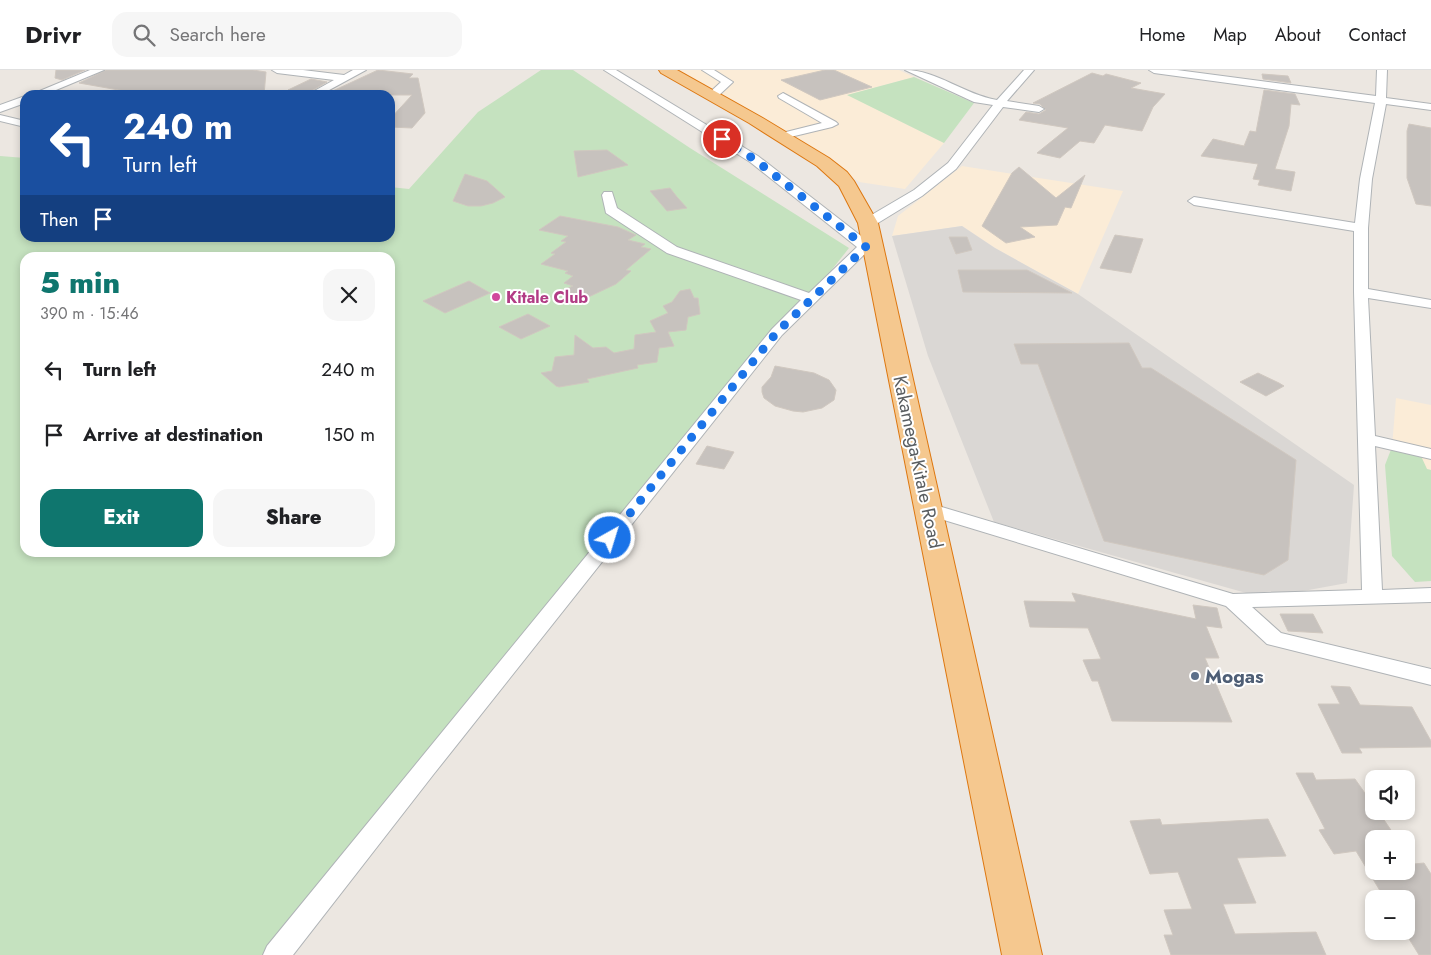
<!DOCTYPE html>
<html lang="en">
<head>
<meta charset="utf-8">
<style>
  :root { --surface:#fff; --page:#f6f6f6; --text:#202124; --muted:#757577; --line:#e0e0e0; --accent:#0f766e }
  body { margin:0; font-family:Jost,sans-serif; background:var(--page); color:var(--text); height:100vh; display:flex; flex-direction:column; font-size:19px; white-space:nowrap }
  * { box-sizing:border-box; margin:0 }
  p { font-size:16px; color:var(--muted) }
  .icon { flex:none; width:28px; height:28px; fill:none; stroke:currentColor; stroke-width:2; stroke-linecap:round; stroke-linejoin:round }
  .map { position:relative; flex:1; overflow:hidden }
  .side { position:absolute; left:20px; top:182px; width:375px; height:305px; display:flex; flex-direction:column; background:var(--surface); border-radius:15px; box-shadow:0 2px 8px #0003 }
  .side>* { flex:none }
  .banner { position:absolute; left:20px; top:20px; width:375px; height:152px; border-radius:15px; box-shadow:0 2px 8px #0003; background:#1a4fa0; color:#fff; overflow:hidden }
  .controls { position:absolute; left:1365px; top:700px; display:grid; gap:10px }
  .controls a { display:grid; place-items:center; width:50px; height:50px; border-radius:10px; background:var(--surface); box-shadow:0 2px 8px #0003; font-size:25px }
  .pin { position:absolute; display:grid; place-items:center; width:42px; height:42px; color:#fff; margin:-21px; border:2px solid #fff; border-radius:50%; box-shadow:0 1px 5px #0007 }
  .me { position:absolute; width:55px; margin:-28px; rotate:39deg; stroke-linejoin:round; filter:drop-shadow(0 0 4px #0008) }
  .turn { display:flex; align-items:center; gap:18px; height:105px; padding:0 20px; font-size:22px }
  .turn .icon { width:65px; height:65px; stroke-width:2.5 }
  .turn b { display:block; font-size:35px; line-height:42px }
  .then { display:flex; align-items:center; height:48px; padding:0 20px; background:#0003; gap:10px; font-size:19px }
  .round { display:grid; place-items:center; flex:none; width:52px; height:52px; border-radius:15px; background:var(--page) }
  .summary { display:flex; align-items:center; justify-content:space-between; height:85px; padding:0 20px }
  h1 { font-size:30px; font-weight:800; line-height:38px; color:var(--accent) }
  .action { display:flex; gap:10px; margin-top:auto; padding:10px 20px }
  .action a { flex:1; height:58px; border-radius:15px; background:var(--accent); color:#fff; font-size:20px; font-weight:800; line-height:58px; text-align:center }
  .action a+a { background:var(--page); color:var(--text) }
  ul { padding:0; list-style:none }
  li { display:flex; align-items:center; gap:15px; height:65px; padding:0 20px }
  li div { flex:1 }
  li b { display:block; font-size:19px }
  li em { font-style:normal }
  header { display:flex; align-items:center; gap:30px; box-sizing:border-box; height:70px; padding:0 25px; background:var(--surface); border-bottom:1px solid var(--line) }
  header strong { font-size:24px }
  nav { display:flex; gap:28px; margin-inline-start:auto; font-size:18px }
  .search { width:350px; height:45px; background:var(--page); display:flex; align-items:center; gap:12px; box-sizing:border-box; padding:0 18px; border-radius:15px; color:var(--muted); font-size:19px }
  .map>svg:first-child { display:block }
  .commercial { fill:#fbecd7 }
  .industrial { fill:#dad7d4 }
  .green { fill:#c5e2bf; fill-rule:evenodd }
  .building { fill:#c7c2be; stroke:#d0c8c0 }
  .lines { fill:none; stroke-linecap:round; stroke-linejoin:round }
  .minor-casing { stroke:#afb3b6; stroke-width:2 }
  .highway-casing { stroke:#dd7710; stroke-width:2 }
  .minor { fill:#fff; fill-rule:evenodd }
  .highway { fill:#f5c88f; fill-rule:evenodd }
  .route { stroke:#1a73e8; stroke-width:9; stroke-dasharray:0 16.2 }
  .hotel-dot { fill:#d1479c; stroke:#fff; stroke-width:2 }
  .service-dot { fill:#5c6f8a; stroke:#fff; stroke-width:2 }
  .labels { text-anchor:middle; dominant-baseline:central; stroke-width:4; stroke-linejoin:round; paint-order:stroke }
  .far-hotel-label { font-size:16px; font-weight:bold; fill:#b23c85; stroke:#fff; text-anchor:start }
  .street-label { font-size:19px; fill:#5a5e61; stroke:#fff }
  .service-label { font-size:19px; font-weight:bold; fill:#4e5e75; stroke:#fff; text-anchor:start }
</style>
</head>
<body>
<header>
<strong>Drivr</strong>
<div class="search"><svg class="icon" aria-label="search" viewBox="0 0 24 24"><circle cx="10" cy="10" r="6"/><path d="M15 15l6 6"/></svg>Search here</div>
<nav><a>Home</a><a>Map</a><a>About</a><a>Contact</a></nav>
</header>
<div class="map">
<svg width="1431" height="885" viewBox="0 0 1431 885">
  <rect width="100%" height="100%" fill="#ece7e1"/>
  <g class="commercial">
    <path d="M679,0H899L914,7L848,25L944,73L905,119L859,112L825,87Z"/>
    <path d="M962,96L1123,121L1078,224L995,178L962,156L892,166L898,146Z"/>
    <path d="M1396,328L1431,335V400L1427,399L1392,377Z"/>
  </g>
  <path class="industrial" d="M962,156L995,178L1078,224L1354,415L1347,513L1264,528L994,452L928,286L892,166Z"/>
  <g class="green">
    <path d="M541,0H573L690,78L849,178L290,885H0V86L25,88V168H390V117L409,119L478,42ZM25,188H390V482H25Z"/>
    <path d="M914,7L974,33L944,73L847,25Z"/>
    <path d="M1392,377L1421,386L1427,399L1431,400V511L1415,512L1392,486L1385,395Z"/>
  </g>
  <g class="building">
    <path d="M56,0H85L62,10L55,8Z"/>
    <path d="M106,0H253L266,2L264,25H147L79,13Z"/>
    <path d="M378,0L413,4L409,8H418L425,43L412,58L390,57V49L412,25H324Z"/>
    <path d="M825,0H834L872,17L820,30L781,10Z"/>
    <path d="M1092,3L1103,6L1106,4L1141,13L1131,18L1165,24L1153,37L1142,61L1105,55L1094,73L1080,71L1060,88L1037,83L1068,58L1019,50L1026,42L1039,44L1046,40L1040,34L1033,33Z"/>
    <path d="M1262,4L1288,6L1291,13L1263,9Z"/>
    <path d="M311,9L327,12L306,24L288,20Z"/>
    <path d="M1264,20L1295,24L1300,35L1291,34L1289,56L1275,99L1295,102L1291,121L1258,115L1260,110L1253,109L1258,94L1201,86L1213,69L1244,76L1250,61L1256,62Z"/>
    <path d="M1409,54L1431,58V136L1416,134L1407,108V61Z"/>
    <path d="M607,80L628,95L578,107L574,81Z"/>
    <path d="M1019,97L1056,128L1085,105L1071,138L1065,137L1057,155L1020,157L1035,167L1006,173L982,156L1012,103Z"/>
    <path d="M465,104L487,111L505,127L493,133L481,136H468L453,131Z"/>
    <path d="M670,118L677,127L687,138L667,141L650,121Z"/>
    <path d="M560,146L618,157L636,165L628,170L645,174L641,177L651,179L626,200L631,201L616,214L580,231L561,221L573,216L564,213L573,206L565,203L568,201L541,194L555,184L551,183L566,172L561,171L568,166L539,160Z"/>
    <path d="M1115,165L1143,169L1131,203L1100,198Z"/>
    <path d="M949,167H967L972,180L956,184Z"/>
    <path d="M958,200H1027L1072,223L963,222Z"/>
    <path d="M469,211L490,223L445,243L423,231Z"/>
    <path d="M690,219L694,228H698L700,244L688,247L686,260L668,262L674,276L659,278L657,292L637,295L638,298L587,309L589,312L559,317L556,316L541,303L552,301L555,287L574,285L575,265L593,278L606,277L614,283L634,279L635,265L656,262L650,251L668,243L663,236L672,232L680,221Z"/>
    <path d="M528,244L550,256L521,269L499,257Z"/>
    <path d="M1129,273L1142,298H1151L1296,390L1288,490L1264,505L1104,471L1038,294H1021L1014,274Z"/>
    <path d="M775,296L814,303L829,310L836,320L834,330L822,338L803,342L793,341L775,336L764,328L762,322V317L771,307Z"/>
    <path d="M1258,303L1279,313L1284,316L1266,326L1240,312Z"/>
    <path d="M707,376L734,382L724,399L696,394Z"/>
    <path d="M1072,523L1196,549L1193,535L1217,538L1222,558L1206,556L1219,588H1205L1232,652L1112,651L1098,611H1092L1083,590L1101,589L1088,558L1030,557L1024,531L1076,532Z"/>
    <path d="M1280,544H1313L1323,563L1288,561Z"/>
    <path d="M1331,616L1350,617L1360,635L1412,637L1431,671V677L1359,678L1362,683H1342L1318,634H1340Z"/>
    <path d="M1296,703H1313L1316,710L1355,709L1374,736V741H1378L1397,769H1374V801H1406V782L1414,794L1424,793L1431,804V885H1419L1406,864V829H1385L1356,781L1334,784L1319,760L1325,759Z"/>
    <path d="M1160,749L1162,755L1268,749L1286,786L1237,788L1256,833L1223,834L1235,864L1316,862L1326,885H1171L1164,865H1173L1164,840L1192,839L1178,802L1150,804L1130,751Z"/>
  </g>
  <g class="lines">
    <defs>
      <g id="minor">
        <path d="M90,0H104L44,25H30Z"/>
        <path d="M272,0H303L344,5L353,0H366L320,25H307L334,10L277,3Z"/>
        <path d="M604,0H616L758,86L865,169L873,165L880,169L782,265L433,705L293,885H263L267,876L772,259L801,230L667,183L606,143L602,125L604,122H612L617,138L677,177L809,223L857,177L750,92Z"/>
        <path d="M702,0H714L733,12L716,28H708L707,26L708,24L721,12Z"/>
        <path d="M905,0C937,0 965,25 997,30L1024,0H1034L1007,31L1039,36L1044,39L1039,42L1003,37L956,99L922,126L873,156H863L861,153L863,150L914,120L948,93L993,35L974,32Z"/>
        <path d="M1149,0H1177L1376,26L1377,0H1387L1386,28L1431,34V40L1386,34L1372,109L1368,158V219L1431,230V238L1368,228L1375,366L1431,379V389L1375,376L1382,520L1431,518V532L1252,537L1281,563L1431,599V615L1267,574L1226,536L921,443L919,439L921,435L928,433L935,435L1233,524L1362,520L1354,222V161L1194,135L1188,131L1194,127L1355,153L1360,109L1375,33L1154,3Z"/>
        <path d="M783,23L836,52L838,54L832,57L782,69L778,68L776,66L778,64L822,53L779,28L778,26Z"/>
        <path d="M25,26V33L0,42V35Z"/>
        <path d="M0,45L25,51V57L0,51Z"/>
      </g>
      <path id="highway" d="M659,0H677L761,47L829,88L847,102L854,111L878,153L1042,885H1002L858,153L839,116L817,96L749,53L661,3Z"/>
    </defs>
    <use href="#minor" class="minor-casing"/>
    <use href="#highway" class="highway-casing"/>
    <use href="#minor" class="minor"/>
    <use href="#highway" class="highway"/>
  </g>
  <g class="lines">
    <path class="route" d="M610,468L777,262L866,177L754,89L722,69"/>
  </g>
  <circle class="hotel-dot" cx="496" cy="227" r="5"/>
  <circle class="service-dot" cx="1195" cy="606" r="5"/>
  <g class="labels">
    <g class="far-hotel-label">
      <text x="506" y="227">Kitale Club</text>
    </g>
    <g class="street-label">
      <text transform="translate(918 392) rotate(78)">Kakamega-Kitale Road</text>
    </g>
    <g class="service-label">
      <text x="1205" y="606">Mogas</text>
    </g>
  </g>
</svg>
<div class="controls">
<a><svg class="icon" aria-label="sound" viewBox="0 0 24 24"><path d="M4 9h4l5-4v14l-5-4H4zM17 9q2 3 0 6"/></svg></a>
<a>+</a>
<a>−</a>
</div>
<div class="pin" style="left:722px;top:69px;background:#d93025"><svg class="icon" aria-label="arrive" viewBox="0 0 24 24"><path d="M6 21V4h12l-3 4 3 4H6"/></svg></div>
<svg class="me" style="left:610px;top:468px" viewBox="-20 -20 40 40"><circle r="17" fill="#1a73e8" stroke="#fff" stroke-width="3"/><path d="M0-11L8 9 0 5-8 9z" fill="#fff"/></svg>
<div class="banner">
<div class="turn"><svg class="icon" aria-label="left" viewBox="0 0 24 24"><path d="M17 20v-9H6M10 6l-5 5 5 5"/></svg><div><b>240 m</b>Turn left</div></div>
<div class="then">Then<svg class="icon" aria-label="arrive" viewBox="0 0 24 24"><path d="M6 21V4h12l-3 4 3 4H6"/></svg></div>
</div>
<section class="side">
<div class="summary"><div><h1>5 min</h1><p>390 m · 15:46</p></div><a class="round"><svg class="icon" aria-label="close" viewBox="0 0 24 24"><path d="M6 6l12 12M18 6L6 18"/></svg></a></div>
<ul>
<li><svg class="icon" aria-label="left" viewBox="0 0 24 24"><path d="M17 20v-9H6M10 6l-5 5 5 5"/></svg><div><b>Turn left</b></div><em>240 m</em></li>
<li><svg class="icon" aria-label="arrive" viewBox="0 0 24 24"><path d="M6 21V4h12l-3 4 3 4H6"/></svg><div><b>Arrive at destination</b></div><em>150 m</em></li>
</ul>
<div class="action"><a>Exit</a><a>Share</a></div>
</section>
</div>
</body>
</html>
